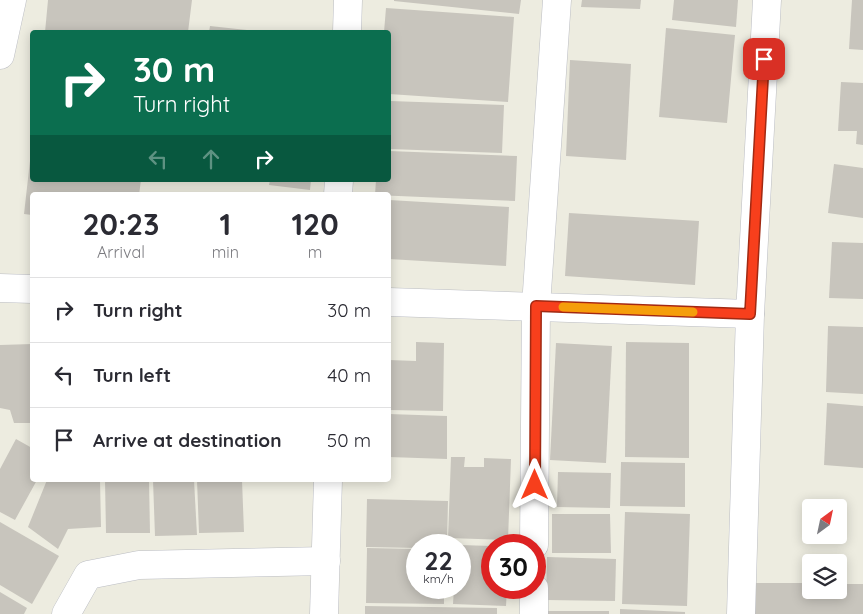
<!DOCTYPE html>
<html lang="en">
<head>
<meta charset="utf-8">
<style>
  :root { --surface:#fff; --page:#f7f7f7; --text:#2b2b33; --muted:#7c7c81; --line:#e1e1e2 }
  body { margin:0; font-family:Quicksand,sans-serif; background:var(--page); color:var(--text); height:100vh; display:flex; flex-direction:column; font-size:19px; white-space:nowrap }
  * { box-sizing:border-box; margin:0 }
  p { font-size:16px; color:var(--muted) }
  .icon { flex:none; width:28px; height:28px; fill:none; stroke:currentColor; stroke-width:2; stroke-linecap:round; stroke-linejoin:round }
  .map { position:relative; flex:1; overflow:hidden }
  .panel { position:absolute; left:30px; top:192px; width:361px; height:290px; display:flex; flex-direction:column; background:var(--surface); border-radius:5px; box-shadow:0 2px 12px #0003 }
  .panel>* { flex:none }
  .hud { position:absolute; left:30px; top:30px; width:361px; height:152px; border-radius:5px; box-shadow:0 2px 12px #0003; background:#0b6e4f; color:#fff; overflow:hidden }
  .needle { width:32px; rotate:33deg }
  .fabs { position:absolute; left:802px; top:499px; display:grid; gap:10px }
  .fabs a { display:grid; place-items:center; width:45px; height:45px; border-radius:5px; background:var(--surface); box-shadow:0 2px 12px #0003; font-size:25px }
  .speed { position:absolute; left:406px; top:534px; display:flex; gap:10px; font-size:25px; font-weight:700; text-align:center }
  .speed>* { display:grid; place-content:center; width:65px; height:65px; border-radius:50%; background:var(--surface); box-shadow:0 2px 12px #0003; line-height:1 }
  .speed small { font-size:12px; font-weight:400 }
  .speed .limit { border:8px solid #d22; background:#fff; color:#111 }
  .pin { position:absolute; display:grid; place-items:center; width:42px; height:42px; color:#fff; margin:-21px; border-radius:10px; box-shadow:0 2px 8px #0006 }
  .me { position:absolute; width:55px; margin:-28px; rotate:0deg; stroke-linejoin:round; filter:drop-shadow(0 0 4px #0008) }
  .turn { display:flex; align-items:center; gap:18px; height:105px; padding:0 20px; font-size:22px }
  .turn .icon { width:65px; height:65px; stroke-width:2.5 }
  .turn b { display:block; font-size:35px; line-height:42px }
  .lanes { display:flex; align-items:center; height:48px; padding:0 20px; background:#0003; justify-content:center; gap:25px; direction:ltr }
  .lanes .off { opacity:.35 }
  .eta { display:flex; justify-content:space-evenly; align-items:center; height:85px; text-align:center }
  .eta b { font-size:30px; font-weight:700; line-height:35px }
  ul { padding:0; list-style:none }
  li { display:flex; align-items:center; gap:15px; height:65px; padding:0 20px; border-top:1px solid var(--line) }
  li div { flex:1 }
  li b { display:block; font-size:19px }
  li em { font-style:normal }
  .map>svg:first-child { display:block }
  .building { fill:#c8c5bd }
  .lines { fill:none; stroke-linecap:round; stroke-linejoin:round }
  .minor-casing { stroke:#bbbdc3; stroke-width:29 }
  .minor { stroke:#fff; stroke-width:28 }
  .route-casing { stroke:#a12912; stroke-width:12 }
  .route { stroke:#f73f1c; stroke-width:9 }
  .slow { stroke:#f59e0b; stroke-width:9 }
</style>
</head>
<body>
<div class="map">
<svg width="863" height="614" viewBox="0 0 863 614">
  <rect width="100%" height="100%" fill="#edece0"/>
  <g class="building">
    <path d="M48,0H192L188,32H45Z"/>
    <path d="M394,0H521L519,14L394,1Z"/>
    <path d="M582,0H641L640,9L581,7Z"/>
    <path d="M674,0H738L736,27L672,20Z"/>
    <path d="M852,0H863V50L849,49Z"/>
    <path d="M386,8L514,17L508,102L389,94V32H384Z"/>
    <path d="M210,26L256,31V32H209Z"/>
    <path d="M666,28L735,35L727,123L659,117Z"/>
    <path d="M570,60L631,64L626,160L566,156Z"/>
    <path d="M841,82L863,83V145L856,144L857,131H838Z"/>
    <path d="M390,101L504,105L502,153L389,149Z"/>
    <path d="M389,151L517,156L515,201L375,195L376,180H389Z"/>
    <path d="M31,152H32V180H141L139,195H32V215L24,214Z"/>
    <path d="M834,164L863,168V218L828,213Z"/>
    <path d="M270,180H311L310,190L269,185Z"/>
    <path d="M389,200L509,207L506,266L389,259Z"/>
    <path d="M569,213L699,221L695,285L565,276Z"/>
    <path d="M832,242L863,243V299L829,298Z"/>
    <path d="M828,326L863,327V394L826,392Z"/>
    <path d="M416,342L444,343L443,411L389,410V360L416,361Z"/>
    <path d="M626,342L689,343V458L625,457Z"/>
    <path d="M556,343L612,346L606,463L550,460Z"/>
    <path d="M32,344V423H14L10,410L0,408V345Z"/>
    <path d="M827,403L863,406V468L824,465Z"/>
    <path d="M389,414L447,416V459L389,457Z"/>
    <path d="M16,439L32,448V480H37L15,520L0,512V469Z"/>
    <path d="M451,457H465L464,467H484V458L511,459L508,540L448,538Z"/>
    <path d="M621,462L685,463V507L620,506Z"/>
    <path d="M558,472L611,473L610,508L557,507Z"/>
    <path d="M47,480H100L101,527L68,529L58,549L28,527Z"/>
    <path d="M105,480H149L150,533H106Z"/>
    <path d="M153,480H194L197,535L155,536Z"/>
    <path d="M197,480H242L244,532L199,533Z"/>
    <path d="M367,499L448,501L447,545H418V548L366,547Z"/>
    <path d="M625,512L690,514L687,606L622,604Z"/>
    <path d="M552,514H610L611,553H552Z"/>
    <path d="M0,522L59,556L32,604L0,585Z"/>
    <path d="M460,545L492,546V588H507L506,606L453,604L454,588H460Z"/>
    <path d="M367,548L418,549V588H444V604L366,603Z"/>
    <path d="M547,557L616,559L615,601L546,600Z"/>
    <path d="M755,583H811V590H839V584H863V614H755Z"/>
    <path d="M0,592L27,608L24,614H0Z"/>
    <path d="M365,606L497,608V614H365Z"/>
    <path d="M620,609L685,612V614H620Z"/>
    <rect x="547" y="611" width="62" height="3"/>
  </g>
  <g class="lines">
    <defs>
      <g id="minor">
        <path d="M347,32L348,0"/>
        <path d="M0,55L12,0"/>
        <path d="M338,195L339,180"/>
        <path d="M0,288L32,289"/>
        <path d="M389,302L750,314"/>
        <path d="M534,545L536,306L557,0"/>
        <path d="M66,614L88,575L139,565L326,561"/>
        <path d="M324,614L328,480"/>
        <path d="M534,614V588"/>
        <path d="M741,614L750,314L767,0"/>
      </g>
    </defs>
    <use href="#minor" class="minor-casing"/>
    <use href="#minor" class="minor"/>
  </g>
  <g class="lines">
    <defs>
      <path id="route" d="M535,485L536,306L750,314L764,59"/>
    </defs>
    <use href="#route" class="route-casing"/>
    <use href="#route" class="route"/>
    <path class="slow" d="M563,307L693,312"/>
  </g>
</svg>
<div class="fabs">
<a><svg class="needle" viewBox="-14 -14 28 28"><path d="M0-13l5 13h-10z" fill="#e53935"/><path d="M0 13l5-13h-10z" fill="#7c7c81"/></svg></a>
<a><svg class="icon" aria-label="layers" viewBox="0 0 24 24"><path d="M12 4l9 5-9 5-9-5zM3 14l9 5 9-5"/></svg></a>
</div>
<div class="speed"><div>22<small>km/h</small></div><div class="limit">30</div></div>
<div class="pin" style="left:764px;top:59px;background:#d93025"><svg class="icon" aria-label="arrive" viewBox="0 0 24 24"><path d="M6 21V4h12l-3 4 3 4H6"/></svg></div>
<svg class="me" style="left:535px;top:485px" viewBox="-20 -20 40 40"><path d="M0-17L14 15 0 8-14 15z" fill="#f73f1c" stroke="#fff" stroke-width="4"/></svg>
<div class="hud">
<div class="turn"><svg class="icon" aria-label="right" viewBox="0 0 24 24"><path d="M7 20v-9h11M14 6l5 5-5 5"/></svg><div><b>30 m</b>Turn right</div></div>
<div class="lanes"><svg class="icon off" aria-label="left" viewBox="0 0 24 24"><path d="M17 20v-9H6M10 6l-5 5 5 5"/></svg><svg class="icon off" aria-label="ahead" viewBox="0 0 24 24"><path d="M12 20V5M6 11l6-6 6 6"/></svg><svg class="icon" aria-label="right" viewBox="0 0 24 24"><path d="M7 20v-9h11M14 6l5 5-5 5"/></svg></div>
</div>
<section class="panel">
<div class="eta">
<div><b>20:23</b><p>Arrival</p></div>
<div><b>1</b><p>min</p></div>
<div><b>120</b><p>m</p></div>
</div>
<ul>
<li><svg class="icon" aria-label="right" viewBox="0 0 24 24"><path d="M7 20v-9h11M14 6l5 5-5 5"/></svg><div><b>Turn right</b></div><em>30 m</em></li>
<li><svg class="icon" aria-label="left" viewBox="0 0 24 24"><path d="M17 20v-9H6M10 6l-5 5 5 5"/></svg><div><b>Turn left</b></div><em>40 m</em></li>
<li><svg class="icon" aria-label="arrive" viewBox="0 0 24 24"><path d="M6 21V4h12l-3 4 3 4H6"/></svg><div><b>Arrive at destination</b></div><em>50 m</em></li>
</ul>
</section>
</div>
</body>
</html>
